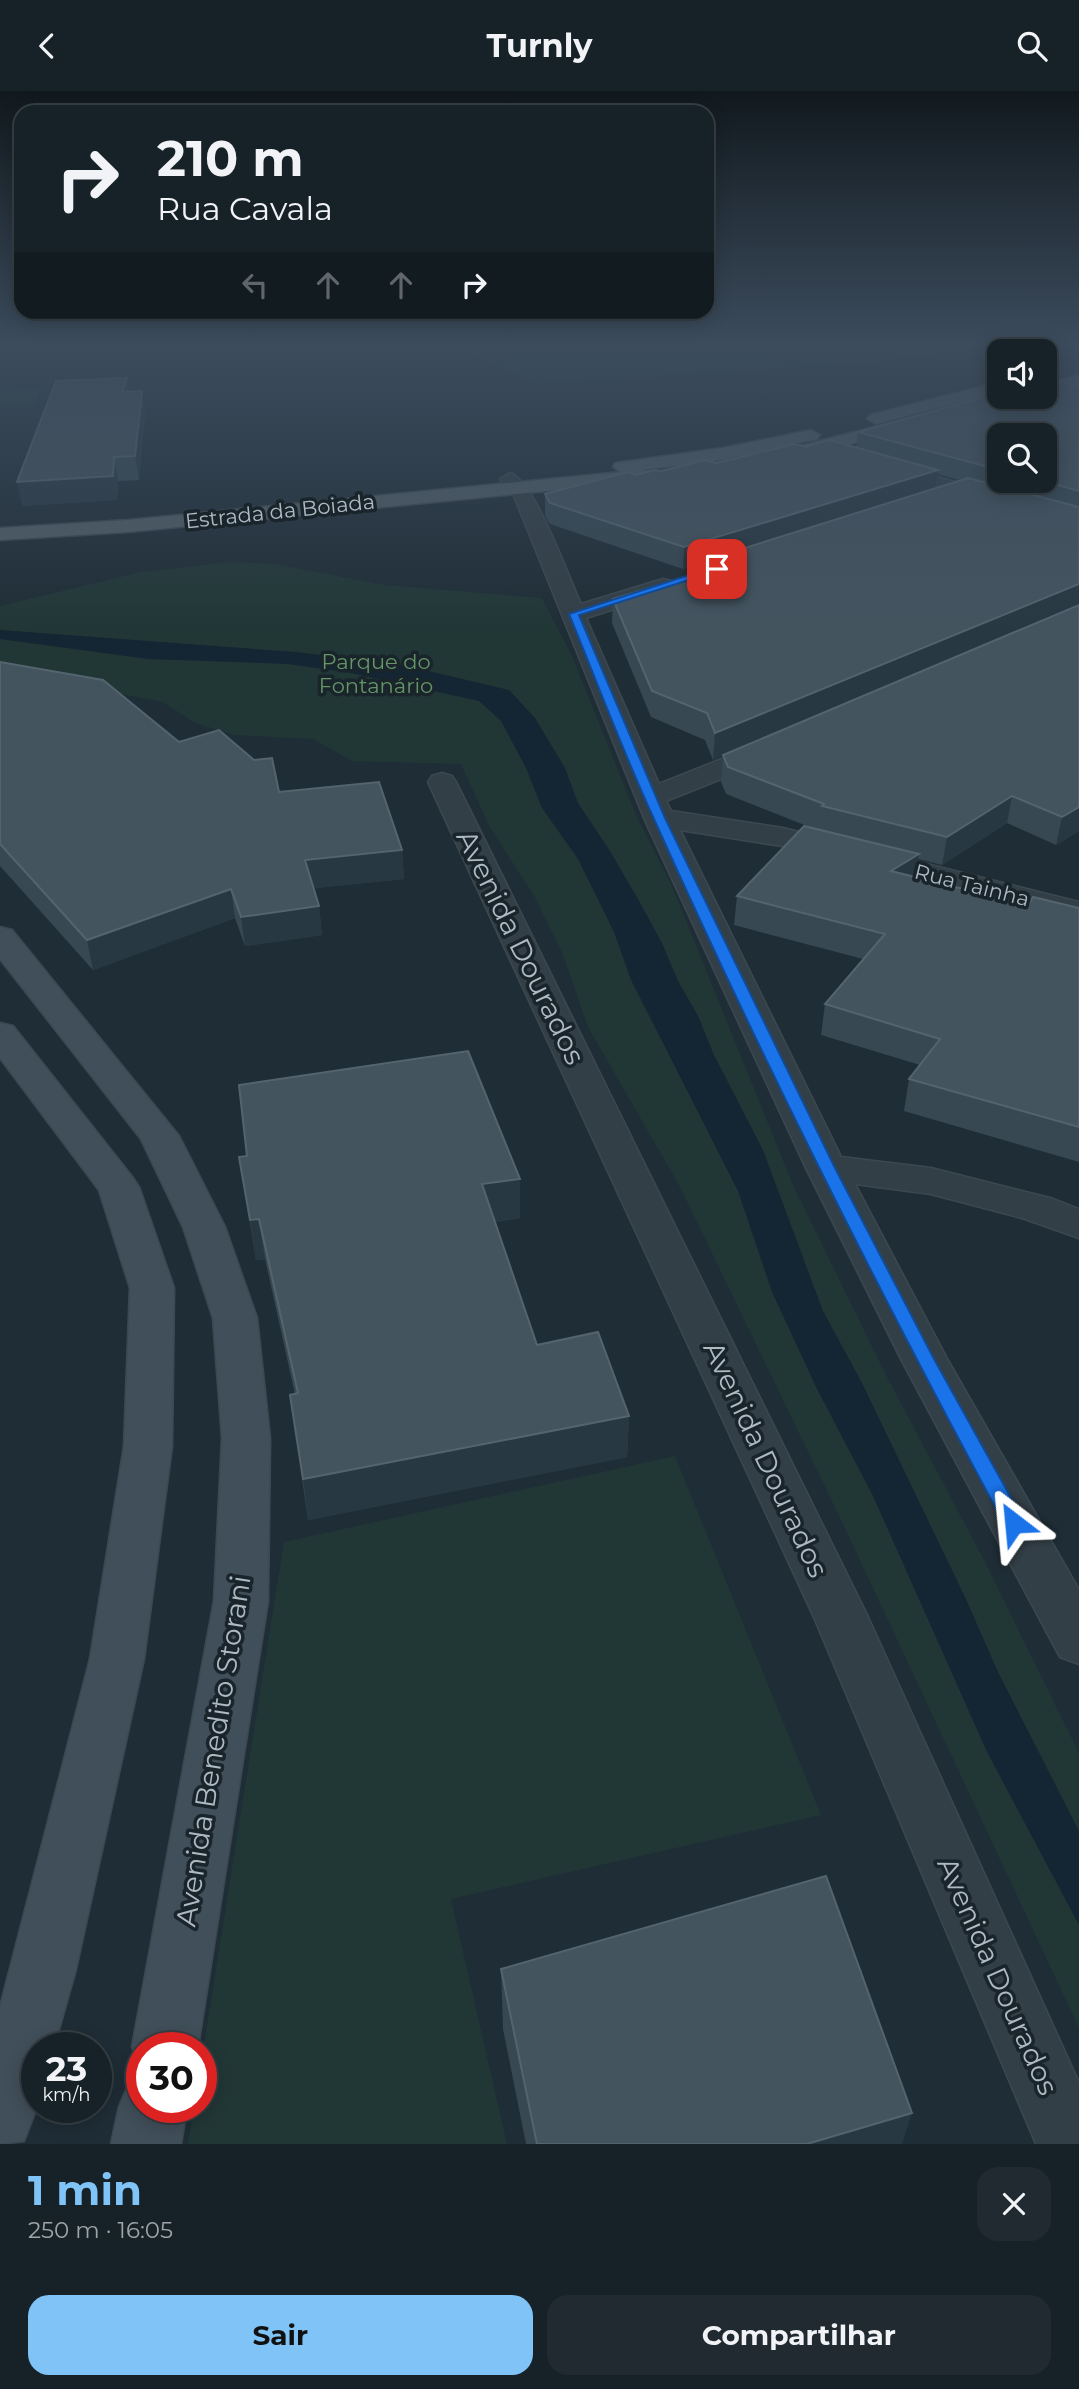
<!DOCTYPE html>
<html lang="pt">
<head>
<meta charset="utf-8">
<style>
  :root { --surface:#172228; --page:#202a30; --text:#f1f3f6; --muted:#9ea4a8; --line:#363f45; --accent:#7fc3f7 }
  body { margin:0; font-family:Montserrat,sans-serif; background:var(--page); color:var(--text); height:100vh; display:flex; flex-direction:column; font-size:26px; white-space:nowrap }
  * { box-sizing:border-box; margin:0 }
  p { font-size:23px; color:var(--muted) }
  .icon { flex:none; width:38px; height:38px; fill:none; stroke:currentColor; stroke-width:2; stroke-linecap:round; stroke-linejoin:round }
  .map { position:relative; height:2053px; overflow:hidden }
  .side { display:flex; flex-direction:column; background:var(--surface); flex:1 }
  .side>* { flex:none }
  .hud { position:absolute; left:14px; top:14px; width:700px; height:214px; border-radius:21px; box-shadow:0 4px 18px #0003,0 0 0 2px var(--line); background:#172228; color:var(--text); overflow:hidden }
  .tools { position:absolute; left:987px; top:248px; display:grid; gap:14px }
  .tools a { display:grid; place-items:center; width:70px; height:70px; border-radius:14px; background:var(--surface); box-shadow:0 4px 18px #0003,0 0 0 2px var(--line); font-size:35px }
  .speed { position:absolute; left:21px; top:1941px; display:flex; gap:14px; font-size:35px; font-weight:700; text-align:center }
  .speed>* { display:grid; place-content:center; width:91px; height:91px; border-radius:50%; background:var(--surface); box-shadow:0 4px 18px #0003,0 0 0 2px var(--line); line-height:1 }
  .speed small { font-size:18px; font-weight:400 }
  .speed .limit { border:10px solid #d22; background:#fff; color:#111 }
  .pin { position:absolute; display:grid; place-items:center; width:60px; height:60px; color:#fff; margin:-30px; border-radius:14px; box-shadow:0 4px 10px #0006 }
  .me { position:absolute; width:77px; margin:-38px; rotate:331deg; stroke-linejoin:round; filter:drop-shadow(0 0 5px #0008) }
  .turn { display:flex; align-items:center; gap:24px; height:147px; padding:0 28px; font-size:32px }
  .turn .icon { width:91px; height:91px; stroke-width:2.5 }
  .turn b { display:block; font-size:49px; line-height:60px }
  .lanes { display:flex; align-items:center; height:66px; padding:0 28px; background:#0003; justify-content:center; gap:35px; direction:ltr }
  .lanes .off { opacity:.35 }
  .round { display:grid; place-items:center; flex:none; width:74px; height:74px; border-radius:21px; background:var(--page) }
  .overview { display:flex; align-items:center; justify-content:space-between; height:119px; padding:0 28px }
  h1 { font-size:42px; font-weight:700; line-height:52px; color:var(--accent) }
  .cta { display:flex; gap:14px; margin-top:auto; padding:14px 28px }
  .cta a { flex:1; height:80px; border-radius:21px; background:var(--accent); color:#111; font-size:28px; font-weight:700; line-height:80px; text-align:center }
  .cta a+a { background:var(--page); color:var(--text) }
  header { display:flex; justify-content:space-between; align-items:center; height:91px; padding:0 28px; background:var(--surface); font-size:32px; font-weight:700 }
  .map>svg:first-child { display:block }
  .green { fill:#213736 }
  .water { fill:#142633 }
  .lines { fill:none; stroke-linecap:round; stroke-linejoin:round }
  .minor-casing { stroke:#3c4850; stroke-width:3 }
  .secondary-casing { stroke:#3c4850; stroke-width:3 }
  .primary-casing { stroke:#3c4850; stroke-width:3 }
  .minor { fill:#333f47; fill-rule:evenodd }
  .secondary { fill:#414f5a; fill-rule:evenodd }
  .primary { fill:#515e67; fill-rule:evenodd }
  .wall { fill:#374853; fill-rule:evenodd }
  .shaded-wall { fill:#283842 }
  .building { fill:#44545f; stroke:#54646f; stroke-width:2 }
  .route { fill:#1a73e8; stroke:#114b97; stroke-width:2 }
  .labels { text-anchor:middle; dominant-baseline:central; stroke-width:7; stroke-linejoin:round; paint-order:stroke }
  .far-street-label { font-size:21px; fill:#adbac4; stroke:#19242b }
  .far-park-label { font-size:21px; fill:#659467; stroke:#19242b }
  .near-street-label { font-size:28px; fill:#adbac4; stroke:#19242b }
</style>
</head>
<body>
<header><svg class="icon" aria-label="back" viewBox="0 0 24 24"><path d="M15 5l-7 7 7 7"/></svg>Turnly<svg class="icon" aria-label="search" viewBox="0 0 24 24"><circle cx="10" cy="10" r="6"/><path d="M15 15l6 6"/></svg></header>
<div class="map">
<svg width="1079" height="2053" viewBox="0 0 1079 2053">
  <rect width="100%" height="100%" fill="#1f2d36"/>
  <g class="green">
    <path d="M451,253H985L875,271L536,293Z"/>
    <path d="M39,297L37,314L0,316V300Z"/>
    <path d="M230,471L275,473L385,494L542,507L572,565L636,724L672,795L793,1094L886,1284L985,1471L1079,1662V1937L842,1431L680,1096L588,936L563,864L536,808L489,735L461,673L352,670L313,648L234,644L195,632L163,611L0,580V515L141,481Z"/>
    <path d="M675,1365L821,1724L451,1808L507,2053H188L194,2016H201V1972L284,1451Z"/>
  </g>
  <path class="water" d="M0,539L296,561L403,574L509,599L535,627L565,677L578,712L610,760L638,808L662,852L678,890L698,925L714,964L763,1059L823,1220L861,1290L965,1506L998,1581L1079,1740V1834L987,1661L873,1405L817,1298L772,1201L738,1100L631,889L614,841L578,768L542,717L526,677L501,630L479,610L351,582L288,573L148,568L0,548Z"/>
  <g class="lines">
    <defs>
      <g id="minor">
        <path d="M788,345L1079,425V437L782,354L779,350L782,346Z"/>
        <path d="M510,382C534,388 569,488 581,513L663,488L671,490L674,495L671,500L586,527L659,693L759,653L769,651L779,653L783,659L779,665L666,710L671,720L783,737L1079,811V831L782,755L680,739L841,1066L931,1077L1050,1107L1079,1118V1147L1022,1127L931,1103L855,1093L946,1266L1079,1499V1573L1060,1566L901,1268L806,1077L644,727L514,405L500,388Z"/>
        <path d="M442,682L452,685L456,691L867,1524L1079,1992V2053H1036L813,1524L428,691L432,685Z"/>
      </g>
      <g id="secondary">
        <path d="M0,836L12,839L179,1045L225,1136L257,1227L270,1347L268,1510L198,1956H142V1980L132,1956L214,1510L222,1347L213,1227L183,1136L141,1048L0,868Z"/>
        <path d="M0,932L13,935L133,1087L139,1096L174,1197L172,1355L144,1568L76,1878L54,1956H37V2016L24,2050L0,2053V1916L90,1568L124,1355L130,1197L99,1099L0,967Z"/>
        <path d="M142,1986V2016H187L181,2053H111L119,2016L129,1992Z"/>
      </g>
      <g id="primary">
        <path d="M1079,284V294L1045,303V293Z"/>
        <path d="M999,291V301L876,333L867,328L870,324Z"/>
        <path d="M907,328L916,333L913,337L785,370L776,364L778,360Z"/>
        <path d="M811,339L820,344L817,348L722,369L642,379L657,380L660,384L650,390L128,441L0,449V437L128,429L620,381L613,376L615,372L722,357Z"/>
      </g>
    </defs>
    <use href="#minor" class="minor-casing"/>
    <use href="#secondary" class="secondary-casing"/>
    <use href="#primary" class="primary-casing"/>
    <use href="#minor" class="minor"/>
    <use href="#secondary" class="secondary"/>
    <use href="#primary" class="primary"/>
  </g>
  <g class="wall">
    <path d="M127,287L129,301L145,322L139,389L118,390L117,409L22,415Z"/>
    <path d="M1079,295V740L1056,754L1007,732L942,774L918,768L915,786L1028,814L1079,817V1071L904,1020L909,988L920,974L821,944L825,913L863,868L734,834L737,805L807,735L726,703L721,691L723,664L713,669L705,649L651,626L612,532L613,508L715,477V468L683,478L550,433L545,425V403L661,380L716,372L806,356L856,357L858,341ZM999,345L1045,390H999ZM937,383L960,389L935,397Z"/>
    <path d="M0,571L179,651L279,701L402,759L404,788L314,797L319,815L322,844L245,855L235,827L93,879L0,775Z"/>
    <path d="M239,1066L520,1127L495,1131L537,1254L629,1325L627,1366L308,1429L290,1304L295,1303L265,1168L256,1169Z"/>
    <path d="M501,1878L902,2053H526L503,1938Z"/>
  </g>
  <g class="shaded-wall">
    <path d="M127,287L130,308L122,301Z"/>
    <path d="M142,300L145,322L139,389L135,365Z"/>
    <path d="M114,366L118,390L117,409L22,415L17,391Z"/>
    <path d="M938,379L935,399L716,466L715,468L683,478L684,456Z"/>
    <path d="M1079,493V515L713,669L715,642Z"/>
    <path d="M1012,705L1007,732L942,774L947,746Z"/>
    <path d="M1079,716V740L1056,754L1062,726Z"/>
    <path d="M402,759L404,788L308,798L305,769Z"/>
    <path d="M919,763L914,792L891,780Z"/>
    <path d="M231,798L235,827L93,879L87,849Z"/>
    <path d="M319,815L322,844L245,855L241,826Z"/>
    <path d="M520,1088V1127L484,1133L482,1093Z"/>
    <path d="M259,1128L265,1168L256,1169L250,1129Z"/>
    <path d="M629,1325L627,1366L308,1429L303,1388Z"/>
    <path d="M912,2022L902,2053H807Z"/>
  </g>
  <g class="building">
    <path d="M127,287L122,301L142,300L135,365L114,366L113,385L17,391L56,290Z"/>
    <path d="M1045,289H1048L1079,295V400L1043,390H1045V345H999V379L858,341L999,302V306H1045Z"/>
    <path d="M829,349L938,379L684,456L550,412L545,403L628,381L636,384L655,379L661,380L705,369L716,372L795,353L806,356Z"/>
    <path d="M968,387L1079,416V493L715,642L707,622L652,600L613,508L734,472L716,466Z"/>
    <path d="M1079,514V716L1062,726L1012,705L947,746L822,715L824,713L728,676L723,664Z"/>
    <path d="M0,571L103,589L179,651L219,639L254,669L272,667L279,701L379,691L402,759L305,769L319,815L241,826L231,798L87,849L0,753Z"/>
    <path d="M804,735L919,763L891,780L1028,814L1033,806L1079,817V1036L909,988L940,948L825,913L885,843L737,805Z"/>
    <path d="M468,960L520,1088L482,1093L537,1254L598,1241L629,1325L303,1388L290,1304L298,1302L259,1128L250,1129L239,1066L247,1065L239,994Z"/>
    <path d="M826,1785L912,2022L807,2053H537L501,1878Z"/>
  </g>
  <linearGradient id="sky" x2="0" y2="1"><stop stop-color="#11191e"/><stop offset="0.47" stop-color="#3c4c5d"/><stop offset="1" stop-color="#3c4c5d" stop-opacity="0"/></linearGradient>
  <rect width="1079" height="540" fill="url(#sky)"/>
  <path class="route" d="M717,475L720,476V479L579,524L665,727L835,1077L934,1268L1025,1432L1022,1438L1014,1440L1007,1438C881,1205 762,969 654,728C623,661 597,591 569,523Z"/>
  <g class="labels">
    <g class="far-street-label">
      <text transform="translate(280 420) rotate(-6)">Estrada da Boiada</text>
      <text transform="translate(972 794) rotate(14)">Rua Tainha</text>
    </g>
    <g class="far-park-label">
      <text x="376" y="570">Parque do<tspan x="376" dy="24">Fontanário</tspan></text>
    </g>
    <g class="near-street-label">
      <text transform="translate(521 856) rotate(64)">Avenida Dourados</text>
      <text transform="translate(766 1368) rotate(65)">Avenida Dourados</text>
      <text transform="translate(213 1660) rotate(-81)">Avenida Benedito Storani</text>
      <text transform="translate(998 1885) rotate(66)">Avenida Dourados</text>
    </g>
  </g>
</svg>
<div class="tools">
<a><svg class="icon" aria-label="sound" viewBox="0 0 24 24"><path d="M4 9h4l5-4v14l-5-4H4zM17 9q2 3 0 6"/></svg></a>
<a><svg class="icon" aria-label="search" viewBox="0 0 24 24"><circle cx="10" cy="10" r="6"/><path d="M15 15l6 6"/></svg></a>
</div>
<div class="speed"><div>23<small>km/h</small></div><div class="limit">30</div></div>
<div class="pin" style="left:717px;top:478px;background:#d93025"><svg class="icon" aria-label="arrive" viewBox="0 0 24 24"><path d="M6 21V4h12l-3 4 3 4H6"/></svg></div>
<svg class="me" style="left:1014px;top:1432px" viewBox="-20 -20 40 40"><path d="M0-17L14 15 0 8-14 15z" fill="#1a73e8" stroke="#fff" stroke-width="4"/></svg>
<div class="hud">
<div class="turn"><svg class="icon" aria-label="right" viewBox="0 0 24 24"><path d="M7 20v-9h11M14 6l5 5-5 5"/></svg><div><b>210 m</b>Rua Cavala</div></div>
<div class="lanes"><svg class="icon off" aria-label="left" viewBox="0 0 24 24"><path d="M17 20v-9H6M10 6l-5 5 5 5"/></svg><svg class="icon off" aria-label="ahead" viewBox="0 0 24 24"><path d="M12 20V5M6 11l6-6 6 6"/></svg><svg class="icon off" aria-label="ahead" viewBox="0 0 24 24"><path d="M12 20V5M6 11l6-6 6 6"/></svg><svg class="icon" aria-label="right" viewBox="0 0 24 24"><path d="M7 20v-9h11M14 6l5 5-5 5"/></svg></div>
</div>
</div>
<section class="side">
<div class="overview"><div><h1>1 min</h1><p>250 m · 16:05</p></div><a class="round"><svg class="icon" aria-label="close" viewBox="0 0 24 24"><path d="M6 6l12 12M18 6L6 18"/></svg></a></div>
<div class="cta"><a>Sair</a><a>Compartilhar</a></div>
</section>
</body>
</html>
